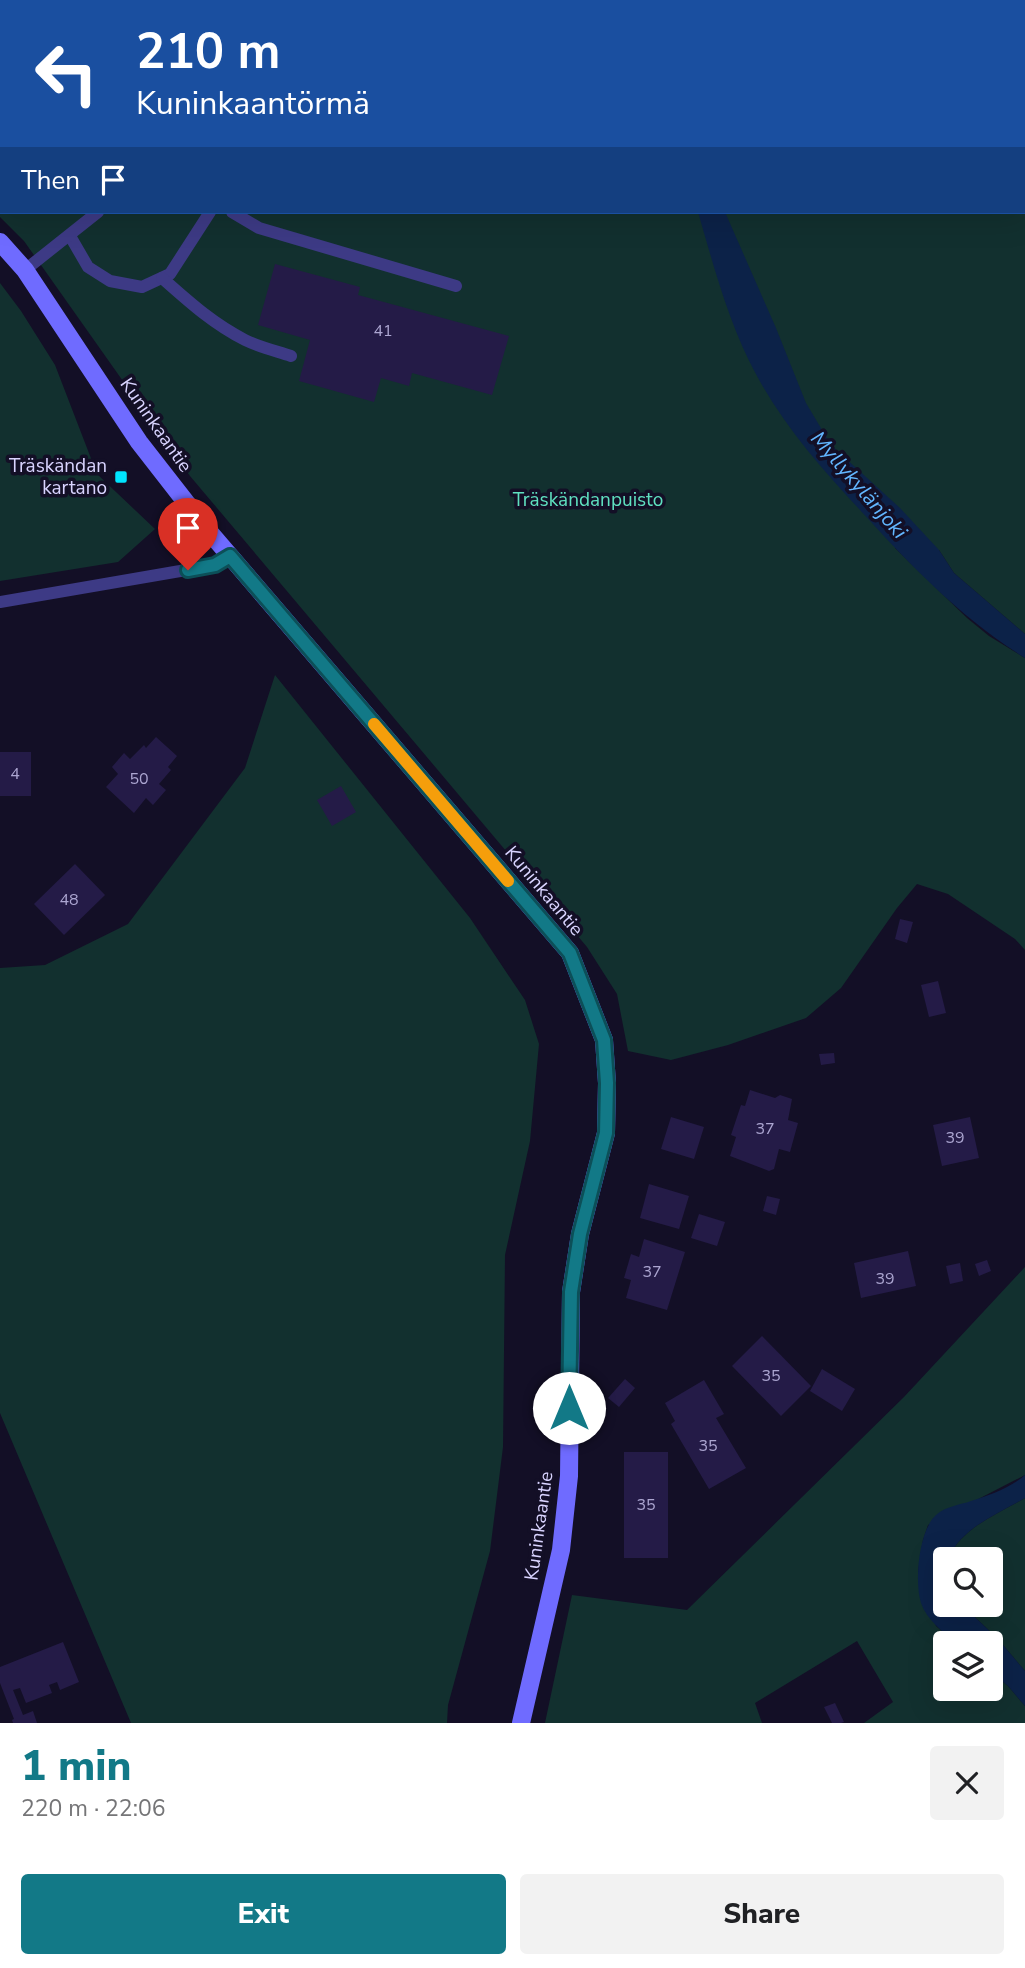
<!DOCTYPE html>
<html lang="en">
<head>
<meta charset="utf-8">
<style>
  :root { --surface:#fff; --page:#f2f2f2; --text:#202124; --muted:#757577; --accent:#127987 }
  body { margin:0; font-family:"Nunito Sans",sans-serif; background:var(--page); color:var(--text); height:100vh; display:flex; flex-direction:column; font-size:26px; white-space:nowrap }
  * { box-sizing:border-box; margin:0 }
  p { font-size:23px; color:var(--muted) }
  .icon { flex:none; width:38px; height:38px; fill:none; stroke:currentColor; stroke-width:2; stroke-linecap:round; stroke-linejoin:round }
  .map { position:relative; height:1723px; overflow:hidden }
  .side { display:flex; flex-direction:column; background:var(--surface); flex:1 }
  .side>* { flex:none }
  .top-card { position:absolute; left:0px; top:0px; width:1026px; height:214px; box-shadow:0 7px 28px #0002; background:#1a4fa0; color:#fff; overflow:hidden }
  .buttons { position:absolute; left:933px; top:1547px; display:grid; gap:14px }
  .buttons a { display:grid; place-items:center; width:70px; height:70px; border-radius:7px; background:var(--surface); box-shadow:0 7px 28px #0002; font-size:35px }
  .pin { position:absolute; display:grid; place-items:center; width:60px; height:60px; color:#fff; margin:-72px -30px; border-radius:50% 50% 50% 0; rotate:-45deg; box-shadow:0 0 7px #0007 }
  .pin .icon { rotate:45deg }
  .me { position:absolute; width:77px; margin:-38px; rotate:0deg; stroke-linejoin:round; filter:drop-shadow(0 0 5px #0008) }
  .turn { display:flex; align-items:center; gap:24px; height:147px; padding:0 21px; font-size:32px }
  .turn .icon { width:91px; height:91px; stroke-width:2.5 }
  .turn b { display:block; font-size:49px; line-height:60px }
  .then { display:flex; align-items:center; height:66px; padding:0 21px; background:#0003; gap:14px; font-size:26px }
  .round { display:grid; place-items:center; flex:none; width:74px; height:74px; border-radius:7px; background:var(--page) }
  .summary { display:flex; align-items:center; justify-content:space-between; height:119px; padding:0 21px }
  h1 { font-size:42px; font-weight:800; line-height:52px; color:var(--accent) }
  .cta { display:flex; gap:14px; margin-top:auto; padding:14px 21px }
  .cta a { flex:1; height:80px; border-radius:7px; background:var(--accent); color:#fff; font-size:28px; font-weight:800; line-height:80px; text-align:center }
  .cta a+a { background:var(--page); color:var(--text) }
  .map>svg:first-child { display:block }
  .green { fill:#12302f; fill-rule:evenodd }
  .water { fill:#0c2248 }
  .building { fill:#241b47 }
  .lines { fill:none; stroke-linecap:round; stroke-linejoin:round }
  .lane { stroke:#3d3a85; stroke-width:12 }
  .secondary { stroke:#6f6bff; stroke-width:18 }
  .route-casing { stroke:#0c4f58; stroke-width:18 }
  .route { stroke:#127987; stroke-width:12 }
  .slow { stroke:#f59e0b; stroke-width:12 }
  .poi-dot { fill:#00e5ff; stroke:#130f26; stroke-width:2.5 }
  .labels { text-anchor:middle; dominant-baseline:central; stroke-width:7; stroke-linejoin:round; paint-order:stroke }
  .number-label { font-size:16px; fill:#aca6d1 }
  .street-label { font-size:19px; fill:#d9d4ff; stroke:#130f26 }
  .poi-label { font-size:19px; fill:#d9d4ff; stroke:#130f26; text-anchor:end }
  .park-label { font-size:19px; fill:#5fe0c0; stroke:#130f26 }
  .water-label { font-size:21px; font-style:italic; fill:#62b6ff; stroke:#130f26 }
</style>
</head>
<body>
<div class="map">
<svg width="1025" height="1723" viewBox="0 0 1025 1723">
  <rect width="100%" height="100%" fill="#130f26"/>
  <g class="green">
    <path d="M0,0H1025V634L954,573L939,550L895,548L967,618L989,636L1025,658V950L1015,939L948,894L917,884L897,908L841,988L806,1018L728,1045L671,1060L628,1051L617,994L587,947L190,476L24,241L0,217ZM2,2H1024V212H2Z"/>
    <path d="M0,283L21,311L55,365L97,474L155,529L118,562L0,581Z"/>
    <path d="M275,675L470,918L525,1000L539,1044L530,1141L505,1255L503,1447L490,1551L448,1705L447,1723H131L0,1413V968L45,965L128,924L245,768Z"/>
    <path d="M1025,1267V1475L928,1525L923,1540L918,1571L936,1626L956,1643H945V1689H990L991,1672L1008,1686L1025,1706V1723H864L893,1702L857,1641L755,1703L762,1723H545L572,1595L687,1610L904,1397Z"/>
    <path d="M1025,1498V1671L997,1638L962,1605H990V1559H948C961,1528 997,1514 1025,1498Z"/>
  </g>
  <g class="water">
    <path d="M698,212H725L776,328L806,403L831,445L900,508L939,550L954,573L1025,634V658C961,618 911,566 860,510C822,469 784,426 757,376C729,325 714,267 698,212Z"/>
    <path d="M1025,1475V1498C997,1514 961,1528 948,1559H945V1605H962L997,1638L1025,1671V1706L1008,1686L991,1672L990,1643H956C943,1632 927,1620 921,1603C914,1581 919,1530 936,1515C946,1506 960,1505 971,1501C988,1496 1012,1487 1025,1475Z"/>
  </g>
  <g class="building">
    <path d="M275,264L360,287L358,295L509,336L492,395L412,373L409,386L381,378L374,402L299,381L310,340L258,325Z"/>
    <path d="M156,737L177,756L168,767L171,770L159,784L166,790L153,805L146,798L134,813L106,787L118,774L112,767L124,753L130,759L144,745L146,748Z"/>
    <rect x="0" y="752" width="31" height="44"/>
    <path d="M341,786L356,812L332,826L317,800Z"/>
    <path d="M75,864L105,895L64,935L34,904Z"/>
    <path d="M900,919L913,922L907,943L895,939Z"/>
    <path d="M938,981L946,1013L929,1017L921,985Z"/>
    <path d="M834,1053L835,1063L821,1065L819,1054Z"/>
    <path d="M750,1090L775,1098L780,1095L792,1099L788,1120L798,1123L790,1152L779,1149L774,1169L769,1171L730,1156L736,1137L731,1135L741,1105L745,1106Z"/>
    <path d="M671,1117L704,1127L694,1159L661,1149Z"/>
    <path d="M970,1117L979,1158L942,1166L933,1125Z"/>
    <path d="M649,1184L689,1196L679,1229L640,1218Z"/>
    <path d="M767,1196L780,1199L776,1215L763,1211Z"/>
    <path d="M699,1214L725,1222L717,1246L691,1238Z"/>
    <path d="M644,1239L685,1252L667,1310L626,1298L631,1280L624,1278L631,1254L639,1257Z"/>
    <path d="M908,1251L916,1286L861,1298L854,1263Z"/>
    <path d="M987,1260L991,1271L979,1276L975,1264Z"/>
    <path d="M960,1263L963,1281L950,1284L946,1266Z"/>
    <path d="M762,1336L811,1386L781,1416L732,1366Z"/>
    <path d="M822,1369L855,1389L842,1411L810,1391Z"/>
    <path d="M625,1379L635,1388L619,1407L608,1398Z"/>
    <path d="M704,1380L724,1414L716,1418L746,1468L709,1489L671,1424L675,1421L665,1403Z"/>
    <rect x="624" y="1452" width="44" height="106"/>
    <path d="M63,1642L79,1682L60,1690L57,1682L49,1685L52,1693L26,1703L20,1688L13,1690L23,1715L33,1711L37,1723H13L12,1720L14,1719L0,1683V1667Z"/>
    <path d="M835,1703L844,1722L841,1723H832L824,1707Z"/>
  </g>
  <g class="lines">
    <g class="lane">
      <path d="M123,0L124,2"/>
      <path d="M232,212L259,228L456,286"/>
      <path d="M70,236L88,267L110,281L142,287L170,274L210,212"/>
      <path d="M25,270L98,212"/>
      <path d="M162,278C188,301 213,324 245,340C259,347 276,351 291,356"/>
      <path d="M0,602L215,565L230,556"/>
    </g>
    <path class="secondary" d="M0,242L25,270L139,442L206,528L570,953L604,1040L607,1083L606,1133L580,1234L571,1292L569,1476L561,1550L521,1723"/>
  </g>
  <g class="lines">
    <defs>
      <path id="route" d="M188,570L215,565L230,556L570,953L604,1040L607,1083L606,1133L580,1234L571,1292L569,1408"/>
    </defs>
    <use href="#route" class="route-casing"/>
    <use href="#route" class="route"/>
    <path class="slow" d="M374,724L508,881"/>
  </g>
  <rect class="poi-dot" x="114" y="470" width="14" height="14" rx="3.5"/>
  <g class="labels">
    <g class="number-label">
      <text x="383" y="331">41</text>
      <text x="15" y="774">4</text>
      <text x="139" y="779">50</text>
      <text x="69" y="900">48</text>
      <text x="765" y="1129">37</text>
      <text x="955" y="1138">39</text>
      <text x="652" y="1272">37</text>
      <text x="885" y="1279">39</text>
      <text x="771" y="1376">35</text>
      <text x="708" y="1446">35</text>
      <text x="646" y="1505">35</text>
    </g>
    <g class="street-label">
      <text transform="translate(156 425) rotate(55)">Kuninkaantie</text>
      <text transform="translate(544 891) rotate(50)">Kuninkaantie</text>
      <text transform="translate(539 1526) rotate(-82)">Kuninkaantie</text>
    </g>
    <g class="poi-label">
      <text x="107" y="466">Träskändan<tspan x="107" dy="22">kartano</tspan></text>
    </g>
    <g class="park-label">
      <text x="588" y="500">Träskändanpuisto</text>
    </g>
    <g class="water-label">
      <text transform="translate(859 485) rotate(49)">Myllykylänjoki</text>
    </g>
  </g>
</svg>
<div class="buttons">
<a><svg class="icon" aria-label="search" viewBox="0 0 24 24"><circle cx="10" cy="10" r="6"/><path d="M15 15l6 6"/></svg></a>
<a><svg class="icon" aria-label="layers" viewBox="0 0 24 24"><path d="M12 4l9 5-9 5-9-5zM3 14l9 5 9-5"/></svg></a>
</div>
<div class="pin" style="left:188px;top:570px;background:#d93025"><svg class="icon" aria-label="arrive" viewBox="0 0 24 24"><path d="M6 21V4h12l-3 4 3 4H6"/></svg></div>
<svg class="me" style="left:569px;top:1408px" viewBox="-20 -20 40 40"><circle r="19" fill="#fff"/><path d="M0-13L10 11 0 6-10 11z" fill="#127987"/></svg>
<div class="top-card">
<div class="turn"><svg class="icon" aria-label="left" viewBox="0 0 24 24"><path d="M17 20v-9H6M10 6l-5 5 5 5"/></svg><div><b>210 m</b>Kuninkaantörmä</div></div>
<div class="then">Then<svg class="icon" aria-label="arrive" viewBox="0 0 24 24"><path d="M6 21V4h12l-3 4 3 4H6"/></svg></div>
</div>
</div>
<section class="side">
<div class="summary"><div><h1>1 min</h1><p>220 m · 22:06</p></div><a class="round"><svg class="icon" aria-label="close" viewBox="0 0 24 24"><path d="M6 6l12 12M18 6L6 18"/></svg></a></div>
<div class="cta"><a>Exit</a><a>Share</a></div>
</section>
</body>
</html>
